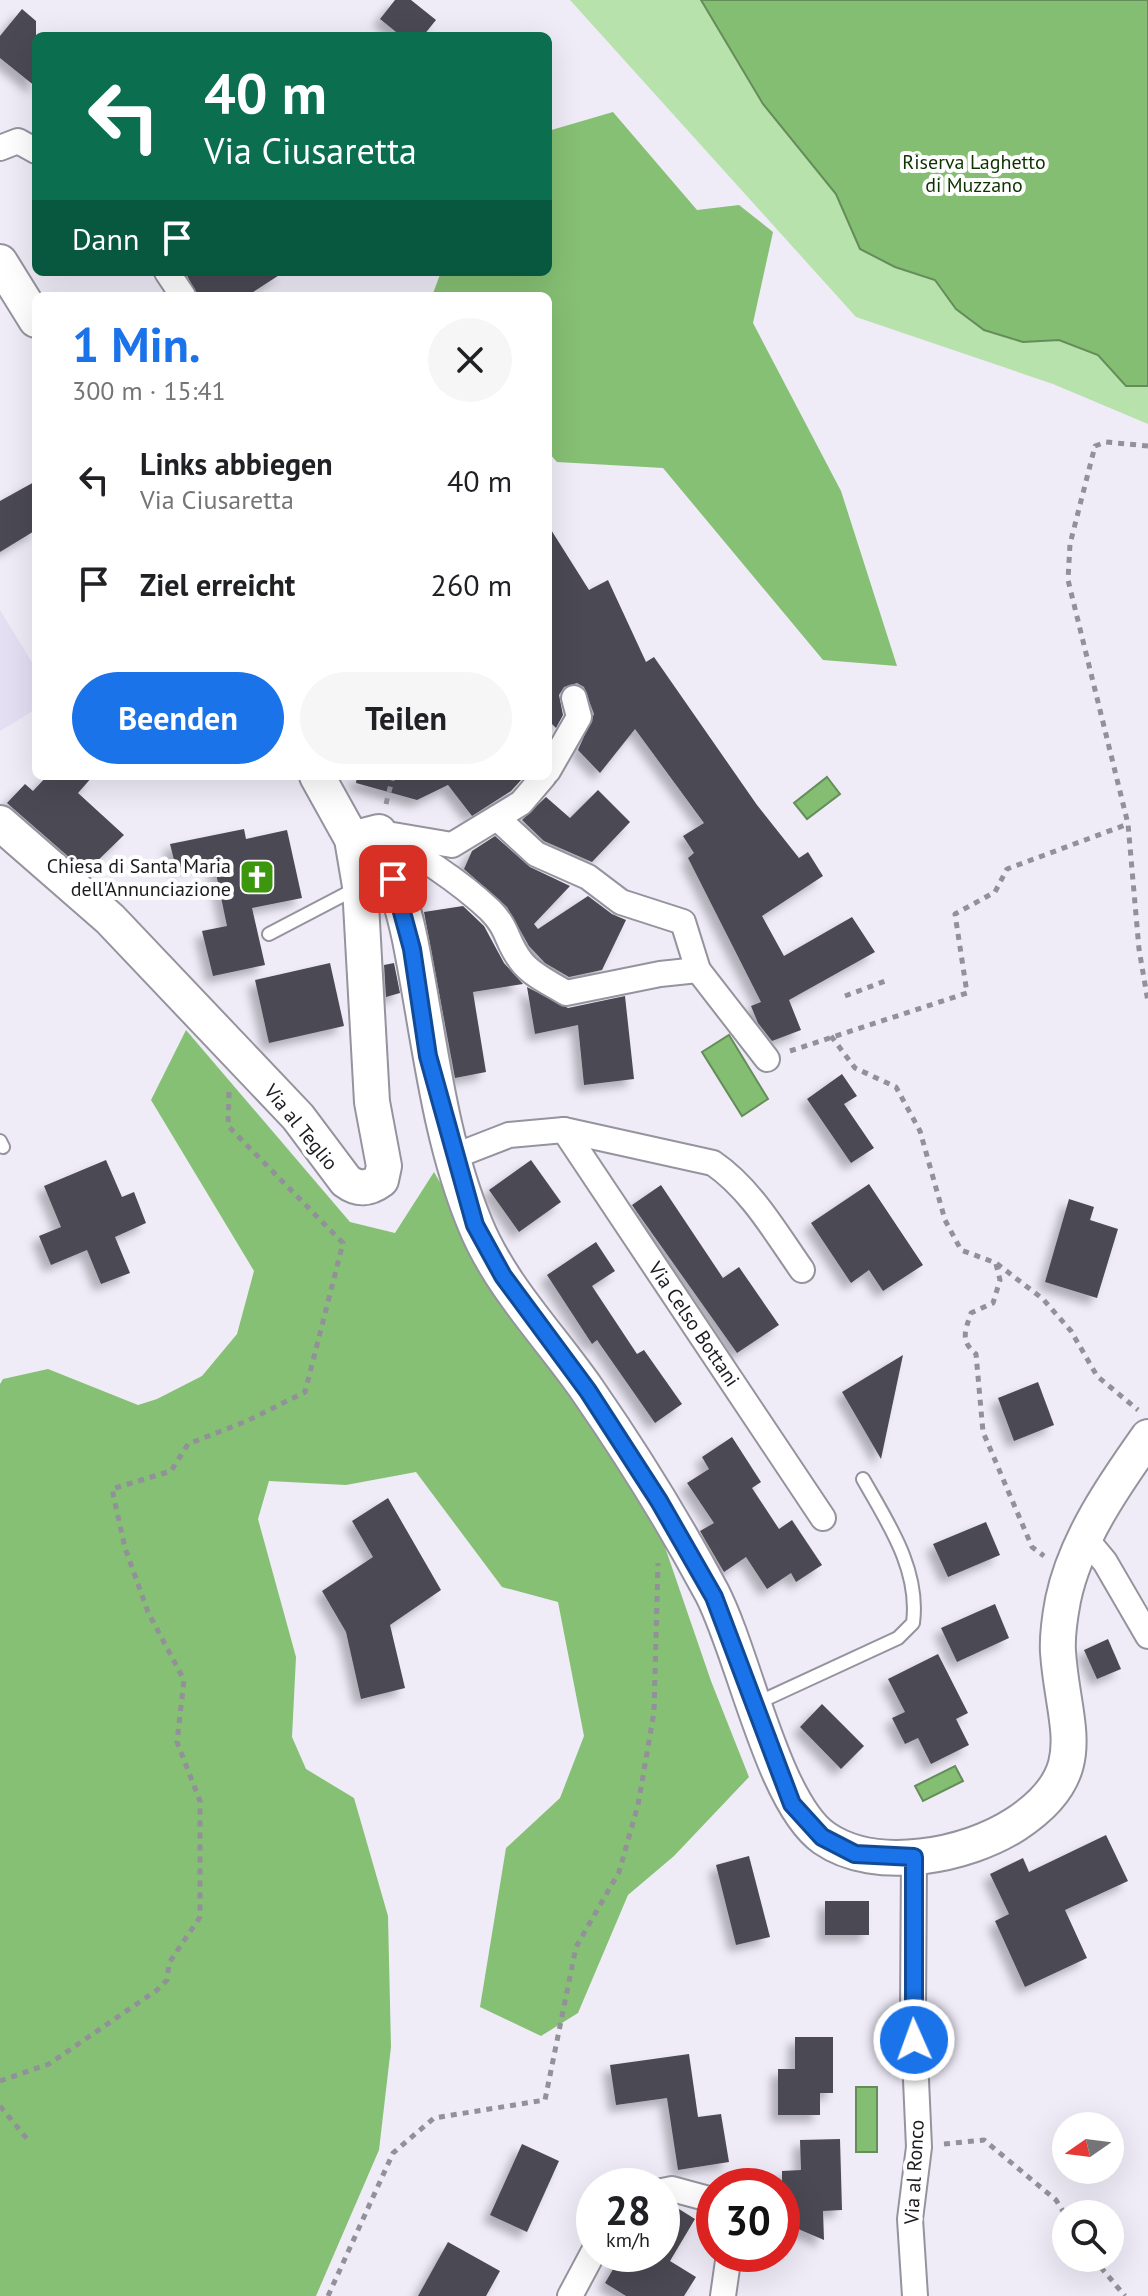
<!DOCTYPE html>
<html lang="de">
<head>
<meta charset="utf-8">
<style>
  :root { --surface:#fff; --page:#f6f6f6; --text:#202124; --muted:#757577; --accent:#1a73e8 }
  body { margin:0; font-family:"PT Sans",sans-serif; background:var(--page); color:var(--text); height:100vh; display:flex; flex-direction:column; font-size:30px; white-space:nowrap }
  * { box-sizing:border-box; margin:0 }
  p { font-size:26px; color:var(--muted) }
  .icon { flex:none; width:44px; height:44px; fill:none; stroke:currentColor; stroke-width:2; stroke-linecap:round; stroke-linejoin:round }
  .map { position:relative; flex:1; overflow:hidden }
  .side { position:absolute; left:32px; top:292px; width:520px; height:488px; display:flex; flex-direction:column; background:var(--surface); border-radius:12px; box-shadow:0 8px 32px #0002 }
  .side>* { flex:none }
  .banner { position:absolute; left:32px; top:32px; width:520px; height:244px; border-radius:12px; box-shadow:0 8px 32px #0002; background:#0b6e4f; color:#fff; overflow:hidden }
  .needle { width:52px; rotate:256deg }
  .controls { position:absolute; left:1052px; top:2112px; display:grid; gap:16px }
  .controls a { display:grid; place-items:center; width:72px; height:72px; border-radius:50%; background:var(--surface); box-shadow:0 8px 32px #0002; font-size:40px }
  .speed { position:absolute; left:576px; top:2168px; display:flex; gap:16px; font-size:40px; font-weight:700; text-align:center }
  .speed>* { display:grid; place-content:center; width:104px; height:104px; border-radius:50%; background:var(--surface); box-shadow:0 8px 32px #0002; line-height:1 }
  .speed small { font-size:20px; font-weight:400 }
  .speed .limit { border:12px solid #d22; background:#fff; color:#111 }
  .pin { position:absolute; display:grid; place-items:center; width:68px; height:68px; color:#fff; margin:-34px; border-radius:16px; box-shadow:0 4px 12px #0006 }
  .me { position:absolute; width:88px; margin:-44px; rotate:358deg; stroke-linejoin:round; filter:drop-shadow(0 0 6px #0008) }
  .turn { display:flex; align-items:center; gap:28px; height:168px; padding:0 40px; font-size:36px }
  .turn .icon { width:104px; height:104px; stroke-width:2.5 }
  .turn b { display:block; font-size:56px; line-height:68px }
  .then { display:flex; align-items:center; height:76px; padding:0 40px; background:#0003; gap:16px; font-size:30px }
  .round { display:grid; place-items:center; flex:none; width:84px; height:84px; border-radius:42px; background:var(--page) }
  .overview { display:flex; align-items:center; justify-content:space-between; height:136px; padding:0 40px }
  h1 { font-size:48px; font-weight:600; line-height:60px; color:var(--accent) }
  .primary-button { display:flex; gap:16px; margin-top:auto; padding:16px 40px }
  .primary-button a { flex:1; height:92px; border-radius:48px; background:var(--accent); color:#fff; font-size:32px; font-weight:600; line-height:92px; text-align:center }
  .primary-button a+a { background:var(--page); color:var(--text) }
  ul { padding:0; list-style:none }
  li { display:flex; align-items:center; gap:24px; height:104px; padding:0 40px }
  li div { flex:1 }
  li b { display:block; font-size:30px }
  li em { font-style:normal }
  .map>svg:first-child { display:block }
  .built { fill:#e4dff3 }
  .green { fill:#b7e2ab }
  .forest { fill:#86c074 }
  .water { fill:#84be72; stroke:#658d59; stroke-width:2 }
  .building { fill:#4c4953; filter:url(#shadow) }
  .lines { fill:none; stroke-linecap:round; stroke-linejoin:round }
  .lane-casing { stroke:#95939e; stroke-width:16 }
  .street-casing { stroke:#95939e; stroke-width:28 }
  .secondary-casing { stroke:#95939e; stroke-width:38 }
  .path { stroke:#929099; stroke-width:5; stroke-dasharray:6 6; stroke-linecap:butt }
  .lane { stroke:#fff; stroke-width:12 }
  .street { stroke:#fff; stroke-width:24 }
  .secondary { stroke:#fff; stroke-width:34 }
  .route-casing { stroke:#114b97; stroke-width:20 }
  .route { stroke:#1a73e8; stroke-width:14 }
  .labels { text-anchor:middle; dominant-baseline:central; stroke-width:8; stroke-linejoin:round; paint-order:stroke }
  .park-label { font-size:20px; fill:#0d3300; stroke:#fff }
  .poi-label { font-size:20px; fill:#1c1b20; stroke:#fff; text-anchor:end }
  .street-label { font-size:20px; fill:#1c1b20; stroke:#fff }
</style>
</head>
<body>
<div class="map">
<svg width="1148" height="2296" viewBox="0 0 1148 2296">
  <defs>
    <filter id="shadow"><feDropShadow dx="-7" dy="7" stdDeviation="4" flood-color="#0004"/></filter>
  </defs>
  <rect width="100%" height="100%" fill="#efecf8"/>
  <path class="built" d="M0,610L36,669V709L0,731Z"/>
  <path class="green" d="M570,0H1148V424L1053,384L856,317Z"/>
  <g class="forest">
    <path d="M613,112L697,210L739,205L773,232L753,323L841,491L897,666L823,660L663,468L557,462L548,452V296H432L441,272H548V131Z"/>
    <path d="M186,1030L350,1222L395,1233L434,1172L535,1346L655,1518L711,1681L749,1777L674,1856L628,1895L578,2013L541,2036L480,2007L506,1848L560,1798L584,1736L558,1602L502,1587L416,1472L346,1485L269,1481L258,1519L296,1657L292,1737L306,1769L354,1798L388,1916L391,2047L379,2150L316,2296H0V1384L3,1379L48,1369L138,1405L157,1399L202,1376L237,1334L254,1271L151,1100Z"/>
  </g>
  <g class="water">
    <path d="M701,0H1148V386H1126L1098,355L1059,340L1023,342L984,330L956,309L935,280L895,267L860,249L836,194L763,104Z"/>
    <path d="M827,777L840,794L807,819L794,803Z"/>
    <path d="M729,1035L768,1099L742,1116L702,1052Z"/>
    <path d="M955,1766L963,1781L923,1801L915,1786Z"/>
    <rect x="856" y="2087" width="21" height="65"/>
  </g>
  <g class="building">
    <path d="M395,0H411L436,20L423,36H401L380,19Z"/>
    <path d="M22,9L36,21V87L0,58V36Z"/>
    <path d="M185,272H284L247,296H198Z"/>
    <path d="M36,481V530L0,552V501Z"/>
    <path d="M548,525L589,590L608,580L646,662L654,657L757,805L799,858L808,852L823,876L762,916L784,956L852,917L875,952L789,1000L801,1030L772,1041L758,1023L751,1006L761,1002L688,858L694,853L683,836L704,823L635,729L600,773L578,750L594,714L584,687L577,683L564,687L559,695L563,715L556,728L548,720Z"/>
    <path d="M47,776H93L78,793L124,835L86,872L7,803L25,784L33,791Z"/>
    <path d="M357,776H521L523,778L511,791L472,816L448,785L417,800L356,783Z"/>
    <path d="M598,790L630,822L592,862L544,841L522,820L546,797L570,818Z"/>
    <path d="M244,829L246,839L287,830L302,898L252,908L265,965L213,976L202,931L227,926L213,859L176,868L170,844Z"/>
    <path d="M495,836L530,867L570,886L534,924L538,929L588,896L612,914L626,920L602,970L569,977L545,963L529,946L507,907L464,869L472,851Z"/>
    <path d="M463,906L484,926L504,963L523,984L473,992L486,1072L455,1078L424,912Z"/>
    <path d="M330,963L344,1026L269,1043L255,980Z"/>
    <path d="M394,963L400,993L386,997L384,965Z"/>
    <path d="M527,987L568,1008L625,996L634,1079L584,1085L578,1025L535,1034Z"/>
    <path d="M842,1074L857,1096L844,1104L874,1148L851,1163L807,1099Z"/>
    <path d="M106,1160L122,1197L134,1192L146,1223L115,1237L130,1273L101,1284L87,1250L51,1265L39,1236L61,1227L44,1186Z"/>
    <path d="M531,1160L561,1202L519,1232L489,1190Z"/>
    <path d="M869,1184L923,1265L883,1291L869,1270L851,1283L811,1223Z"/>
    <path d="M661,1185L723,1278L739,1267L779,1325L737,1353L632,1205Z"/>
    <path d="M1069,1199L1094,1207L1090,1220L1118,1229L1097,1298L1045,1282Z"/>
    <path d="M596,1242L615,1271L592,1286L637,1354L644,1350L682,1404L655,1423L597,1340L592,1344L547,1275Z"/>
    <path d="M903,1355L881,1459L842,1392Z"/>
    <path d="M1038,1382L1054,1425L1014,1441L998,1398Z"/>
    <path d="M732,1437L761,1482L752,1488L779,1529L792,1520L822,1565L796,1582L791,1573L767,1589L746,1557L724,1572L700,1531L714,1523L687,1483L709,1469L702,1457Z"/>
    <path d="M388,1498L441,1590L390,1625L405,1688L361,1699L346,1632L322,1591L373,1557L352,1521Z"/>
    <path d="M986,1522L1000,1555L948,1577L933,1544Z"/>
    <path d="M995,1604L1009,1638L957,1662L941,1628Z"/>
    <path d="M1108,1639L1121,1669L1097,1679L1084,1650Z"/>
    <path d="M938,1654L968,1713L956,1719L969,1745L931,1764L918,1738L905,1744L892,1718L905,1712L888,1679Z"/>
    <path d="M822,1704L864,1746L841,1769L800,1727Z"/>
    <path d="M1106,1835L1128,1881L1065,1910L1087,1958L1025,1987L995,1921L1009,1914L990,1874L1023,1858L1029,1872Z"/>
    <path d="M749,1856L770,1937L736,1945L716,1865Z"/>
    <rect x="825" y="1901" width="44" height="34"/>
    <path d="M795,2037H833V2093H820V2115H778V2069H795Z"/>
    <path d="M689,2054L698,2117L721,2114L729,2162L678,2170L667,2098L616,2105L610,2065Z"/>
    <path d="M840,2139L842,2210L823,2211L824,2240L782,2222V2171L801,2170L800,2140Z"/>
    <path d="M522,2144L559,2161L527,2232L490,2215Z"/>
    <path d="M671,2204L695,2219L670,2261L696,2277L684,2296H626L605,2283L622,2254H662V2206Z"/>
    <path d="M448,2242L500,2271L486,2296H418Z"/>
  </g>
  <g class="lines">
    <defs>
      <g id="lane">
        <path d="M269,934L357,888"/>
        <path d="M0,1141L3,1147"/>
        <path d="M755,1704L898,1638L913,1623C920,1570 888,1523 863,1479"/>
      </g>
      <g id="street">
        <path d="M0,148L18,141L36,151"/>
        <path d="M167,272L183,296"/>
        <path d="M548,771L579,717L574,698"/>
        <path d="M497,818L536,854L588,877L621,902L683,922L698,970L767,1059"/>
        <path d="M379,832C418,855 457,879 490,910C509,929 506,942 521,961C531,975 552,984 566,993L660,974L698,970"/>
        <path d="M393,835L452,845L521,803L544,776"/>
        <path d="M564,1130L823,1518"/>
        <path d="M455,1156L509,1135L564,1130L713,1163C751,1189 776,1233 802,1270"/>
        <path d="M1086,1539L1105,1562L1148,1636"/>
        <path d="M914,1857L913,2013L919,2147L910,2219L915,2296"/>
        <path d="M662,2191L672,2189L709,2199L714,2207"/>
        <path d="M570,2296L594,2251"/>
        <path d="M723,2296L729,2254"/>
      </g>
      <g id="secondary">
        <path d="M0,262L36,320"/>
        <path d="M0,823L110,919L298,1117L346,1181C358,1190 369,1189 381,1180L384,1166L372,1102L360,886L352,839L317,776"/>
        <path d="M352,839L379,832C391,871 405,910 412,950C430,1042 439,1137 475,1224C500,1286 550,1336 588,1391C633,1456 675,1524 712,1593C744,1655 773,1802 824,1838C876,1874 967,1856 1016,1824C1095,1772 1063,1727 1058,1652C1057,1636 1060,1616 1063,1600C1075,1541 1114,1485 1148,1437"/>
      </g>
    </defs>
    <use href="#lane" class="lane-casing"/>
    <use href="#street" class="street-casing"/>
    <use href="#secondary" class="secondary-casing"/>
    <g class="path">
      <path d="M1148,446L1106,442L1095,446L1070,544L1068,580L1128,824L1139,949L1148,1002"/>
      <path d="M386,804L393,776"/>
      <path d="M845,996L888,980"/>
      <path d="M831,1036L855,1068L896,1087L920,1131L945,1220L961,1250L996,1263L1043,1299L1071,1331L1097,1376L1138,1410"/>
      <path d="M790,1051L967,993L955,914L995,892L1007,869L1128,824"/>
      <path d="M996,1264L1000,1280L993,1303L971,1313C965,1331 960,1341 976,1354L983,1432L1032,1547L1044,1556"/>
      <path d="M0,2081L49,2064L157,1990L167,1980L169,1963L200,1917V1801L177,1742L184,1680L148,1612L125,1548L112,1489L171,1471L188,1444L247,1421L305,1392L343,1243L228,1126L229,1092L232,1094"/>
      <path d="M0,2106L28,2140"/>
      <path d="M944,2144L984,2140L1056,2200L1066,2216"/>
      <path d="M1093,2258L1125,2296"/>
      <path d="M328,2296L393,2153L434,2118L545,2100L576,1947L619,1872L638,1805L654,1712L658,1563"/>
    </g>
    <use href="#lane" class="lane"/>
    <use href="#street" class="street"/>
    <use href="#secondary" class="secondary"/>
  </g>
  <g class="lines">
    <defs>
      <path id="route" d="M393,879L412,949L428,1056L475,1225L503,1276L588,1391L659,1501L714,1597L792,1804L822,1837L855,1854L914,1857V2040"/>
    </defs>
    <use href="#route" class="route-casing"/>
    <use href="#route" class="route"/>
  </g>
  <defs>
    <symbol id="church-square" viewBox="-11 -11 22 22"><rect x="-9" y="-9" width="18" height="18" rx="4" fill="#3c960e" stroke="#fff"/><path d="M-1.2-6h2.4v3.5h3.3v2.4h-3.3V6h-2.4V-.1h-3.3v-2.4h3.3Z" fill="#fff"/></symbol>
  </defs>
  <g fill-rule="evenodd">
    <use href="#church-square" x="237" y="857" width="40" height="40"/>
  </g>
  <g class="labels">
    <g class="park-label">
      <text x="974" y="162">Riserva Laghetto<tspan x="974" dy="23">di Muzzano</tspan></text>
    </g>
    <g class="poi-label">
      <text x="231" y="866">Chiesa di Santa Maria<tspan x="231" dy="23">dell'Annunciazione</tspan></text>
    </g>
    <g class="street-label">
      <text transform="translate(301 1127) rotate(51)">Via al Teglio</text>
      <text transform="translate(694 1324) rotate(56)">Via Celso Bottani</text>
      <text transform="translate(914 2172) rotate(-87)">Via al Ronco</text>
    </g>
  </g>
</svg>
<div class="controls">
<a><svg class="needle" viewBox="-14 -14 28 28"><path d="M0-13l5 13h-10z" fill="#e53935"/><path d="M0 13l5-13h-10z" fill="#757577"/></svg></a>
<a><svg class="icon" aria-label="search" viewBox="0 0 24 24"><circle cx="10" cy="10" r="6"/><path d="M15 15l6 6"/></svg></a>
</div>
<div class="speed"><div>28<small>km/h</small></div><div class="limit">30</div></div>
<div class="pin" style="left:393px;top:879px;background:#d93025"><svg class="icon" aria-label="arrive" viewBox="0 0 24 24"><path d="M6 21V4h12l-3 4 3 4H6"/></svg></div>
<svg class="me" style="left:914px;top:2040px" viewBox="-20 -20 40 40"><circle r="17" fill="#1a73e8" stroke="#fff" stroke-width="3"/><path d="M0-11L8 9 0 5-8 9z" fill="#fff"/></svg>
<div class="banner">
<div class="turn"><svg class="icon" aria-label="left" viewBox="0 0 24 24"><path d="M17 20v-9H6M10 6l-5 5 5 5"/></svg><div><b>40 m</b>Via Ciusaretta</div></div>
<div class="then">Dann<svg class="icon" aria-label="arrive" viewBox="0 0 24 24"><path d="M6 21V4h12l-3 4 3 4H6"/></svg></div>
</div>
<section class="side">
<div class="overview"><div><h1>1 Min.</h1><p>300 m · 15:41</p></div><a class="round"><svg class="icon" aria-label="close" viewBox="0 0 24 24"><path d="M6 6l12 12M18 6L6 18"/></svg></a></div>
<ul>
<li><svg class="icon" aria-label="left" viewBox="0 0 24 24"><path d="M17 20v-9H6M10 6l-5 5 5 5"/></svg><div><b>Links abbiegen</b><p>Via Ciusaretta</p></div><em>40 m</em></li>
<li><svg class="icon" aria-label="arrive" viewBox="0 0 24 24"><path d="M6 21V4h12l-3 4 3 4H6"/></svg><div><b>Ziel erreicht</b></div><em>260 m</em></li>
</ul>
<div class="primary-button"><a>Beenden</a><a>Teilen</a></div>
</section>
</div>
</body>
</html>
